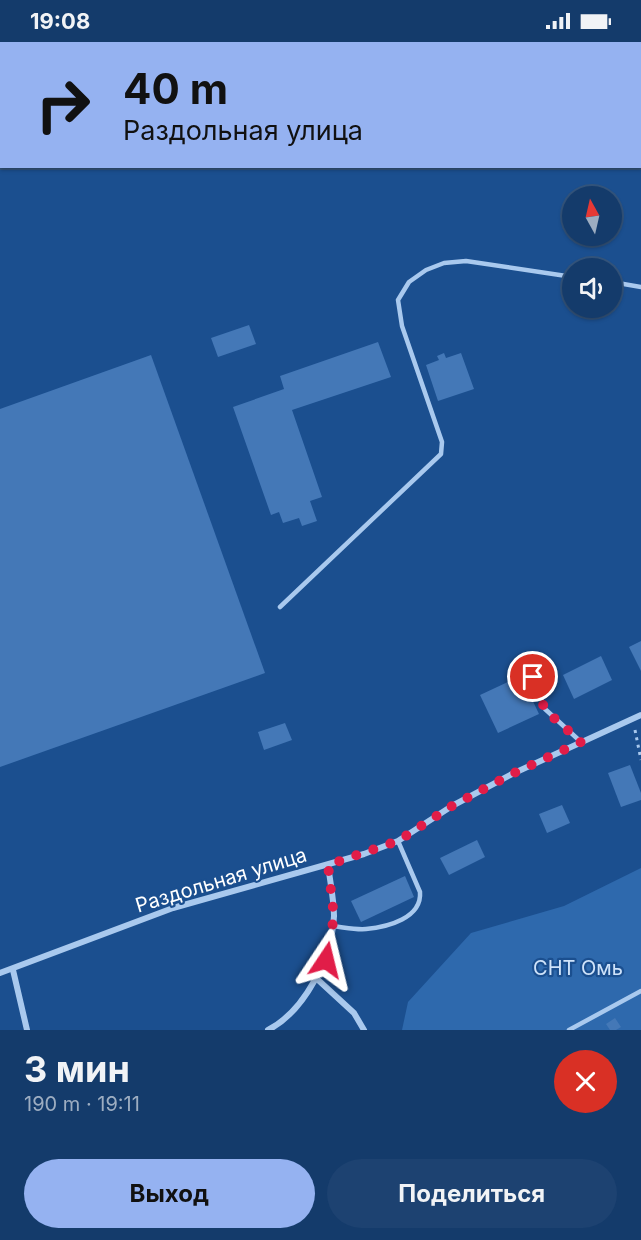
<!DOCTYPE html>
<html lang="ru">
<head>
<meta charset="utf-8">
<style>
  :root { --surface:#143b6b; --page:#1d4271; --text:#f1f3f6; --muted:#9dadc1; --line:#33557e; --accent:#95b2f1 }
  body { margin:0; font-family:Inter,sans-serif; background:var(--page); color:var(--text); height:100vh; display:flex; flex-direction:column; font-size:22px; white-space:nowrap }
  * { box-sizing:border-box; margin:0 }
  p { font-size:20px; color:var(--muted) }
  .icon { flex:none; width:33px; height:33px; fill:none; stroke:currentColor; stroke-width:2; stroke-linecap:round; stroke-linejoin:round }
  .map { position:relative; height:988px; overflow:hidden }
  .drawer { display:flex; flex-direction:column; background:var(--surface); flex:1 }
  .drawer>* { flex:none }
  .banner { position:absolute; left:0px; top:0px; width:642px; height:126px; box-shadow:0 2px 4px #0004,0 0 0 2px var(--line); background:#95b2f1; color:#111; overflow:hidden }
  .needle { width:39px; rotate:352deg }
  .fabs { position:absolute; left:562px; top:144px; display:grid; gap:12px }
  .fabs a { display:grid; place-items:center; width:60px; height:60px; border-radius:50%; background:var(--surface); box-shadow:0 2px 4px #0004,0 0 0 2px var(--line); font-size:30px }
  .pin { position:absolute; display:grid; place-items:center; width:51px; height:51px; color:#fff; margin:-26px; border:3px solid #fff; border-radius:50%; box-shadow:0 2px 6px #0007 }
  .me { position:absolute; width:66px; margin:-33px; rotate:10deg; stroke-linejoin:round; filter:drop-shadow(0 0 4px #0008) }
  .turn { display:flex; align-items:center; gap:21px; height:126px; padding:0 24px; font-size:27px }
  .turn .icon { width:78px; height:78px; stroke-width:2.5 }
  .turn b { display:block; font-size:42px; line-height:51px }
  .round { display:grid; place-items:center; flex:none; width:63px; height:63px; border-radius:32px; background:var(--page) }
  .summary { display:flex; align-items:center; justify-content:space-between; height:102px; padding:0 24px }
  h1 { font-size:36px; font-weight:700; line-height:45px }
  .action { display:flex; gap:12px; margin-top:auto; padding:12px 24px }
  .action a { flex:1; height:69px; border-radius:36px; background:var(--accent); color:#111; font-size:24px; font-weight:700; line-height:69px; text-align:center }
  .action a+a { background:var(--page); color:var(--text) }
  .status { display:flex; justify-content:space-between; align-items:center; height:42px; padding:0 30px; background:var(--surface); direction:ltr }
  .status svg { height:16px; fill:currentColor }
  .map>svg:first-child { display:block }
  .green { fill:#2e69ad }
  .building { fill:#4478b7 }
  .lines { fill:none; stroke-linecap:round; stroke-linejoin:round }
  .path { stroke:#a9c9ee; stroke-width:3; stroke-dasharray:3 4.5; stroke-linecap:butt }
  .service { stroke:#a9c9ee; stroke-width:4.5 }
  .minor { stroke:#a9c9ee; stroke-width:6 }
  .route { stroke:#e11d48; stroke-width:10; stroke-dasharray:0 18 }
  .labels { text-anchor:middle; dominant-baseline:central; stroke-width:4.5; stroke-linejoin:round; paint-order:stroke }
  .street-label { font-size:20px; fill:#fff; stroke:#1b4f8f }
  .park-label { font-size:20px; fill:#cfe3fa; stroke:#1b4f8f }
</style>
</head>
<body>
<div class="status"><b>19:08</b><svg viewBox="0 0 49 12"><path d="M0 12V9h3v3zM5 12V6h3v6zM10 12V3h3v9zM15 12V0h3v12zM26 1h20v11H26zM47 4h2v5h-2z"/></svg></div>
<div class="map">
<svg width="641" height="988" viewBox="0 0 641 988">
  <rect width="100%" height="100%" fill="#1b4f8f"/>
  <g class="green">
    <path d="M128,0H371L129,2Z"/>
    <path d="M641,826V988H402L408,960L471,891L564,864Z"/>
  </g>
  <g class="building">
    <path d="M249,283L256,302L218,315L211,296Z"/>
    <path d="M378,300L391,335L292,368L322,455L310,459L317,479L302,484L299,476L283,481L279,470L271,473L233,365L284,347L280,334Z"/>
    <path d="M444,311L446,316L461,311L474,347L438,359L426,323L439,318L437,314Z"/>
    <path d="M151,313L265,631L0,725V367Z"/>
    <path d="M641,599V629L629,605Z"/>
    <path d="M601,614L612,638L574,657L563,633Z"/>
    <path d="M521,634L539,672L498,691L480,653Z"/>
    <path d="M285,681L292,698L264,708L258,690Z"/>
    <path d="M630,723L641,751V758L621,765L608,731Z"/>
    <path d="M562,763L570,781L547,791L539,772Z"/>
    <path d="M477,798L485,815L449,833L440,816Z"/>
    <path d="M405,834L414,855L361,880L351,859Z"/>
    <path d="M615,976L621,985L616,988H610L606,982Z"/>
  </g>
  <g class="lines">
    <g class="path">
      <path d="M121,0L122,2"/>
      <path d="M223,0L225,2"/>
      <path d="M301,0L302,2"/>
      <path d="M459,0L461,2"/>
      <path d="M359,2V0"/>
      <path d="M0,121L2,120"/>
      <path d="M635,688L641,718"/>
    </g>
    <g class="service">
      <path d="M612,240L641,245"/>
      <path d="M280,565L441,412L442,400L402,284L398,258L409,240L426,228L444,221L466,219L573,235"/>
      <path d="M533,635L545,667L581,700"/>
      <path d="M332,884C343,885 355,888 366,887C388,885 422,876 420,850L398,799"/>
      <path d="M569,988L641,949"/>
    </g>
    <g class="minor">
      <path d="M95,0L97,2"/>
      <path d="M640,81H641"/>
      <path d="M13,928L27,988"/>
      <path d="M0,931L173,866L364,812L398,799L452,764L512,732L641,673"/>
      <path d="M316,936L354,971L364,988"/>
      <path d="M268,988C305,969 332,915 334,874C334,858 330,839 328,823"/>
    </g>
  </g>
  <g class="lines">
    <path class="route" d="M326,918L334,875L328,823L398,799L452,764L512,732L581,700L545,668L533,635"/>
  </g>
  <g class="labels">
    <g class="street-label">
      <text transform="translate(221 838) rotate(-17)">Раздольная улица</text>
    </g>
    <g class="park-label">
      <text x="578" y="926">СНТ Омь</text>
    </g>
  </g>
</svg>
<div class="fabs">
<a><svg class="needle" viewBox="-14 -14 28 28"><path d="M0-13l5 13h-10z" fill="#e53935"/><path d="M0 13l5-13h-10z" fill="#9dadc1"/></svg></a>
<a><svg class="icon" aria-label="sound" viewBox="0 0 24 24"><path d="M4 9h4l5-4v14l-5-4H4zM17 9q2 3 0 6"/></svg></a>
</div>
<div class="pin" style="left:533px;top:635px;background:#d93025"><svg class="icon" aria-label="arrive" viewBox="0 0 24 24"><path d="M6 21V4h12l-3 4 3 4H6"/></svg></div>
<svg class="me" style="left:326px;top:918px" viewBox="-20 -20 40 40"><path d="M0-17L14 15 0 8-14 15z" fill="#e11d48" stroke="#fff" stroke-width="4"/></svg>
<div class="banner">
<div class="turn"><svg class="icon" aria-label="right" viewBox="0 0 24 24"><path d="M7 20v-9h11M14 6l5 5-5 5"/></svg><div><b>40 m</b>Раздольная улица</div></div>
</div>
</div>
<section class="drawer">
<div class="summary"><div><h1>3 мин</h1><p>190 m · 19:11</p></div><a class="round" style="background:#d93025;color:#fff"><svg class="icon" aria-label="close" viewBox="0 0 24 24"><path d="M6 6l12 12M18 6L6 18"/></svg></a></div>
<div class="action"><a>Выход</a><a>Поделиться</a></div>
</section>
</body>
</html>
